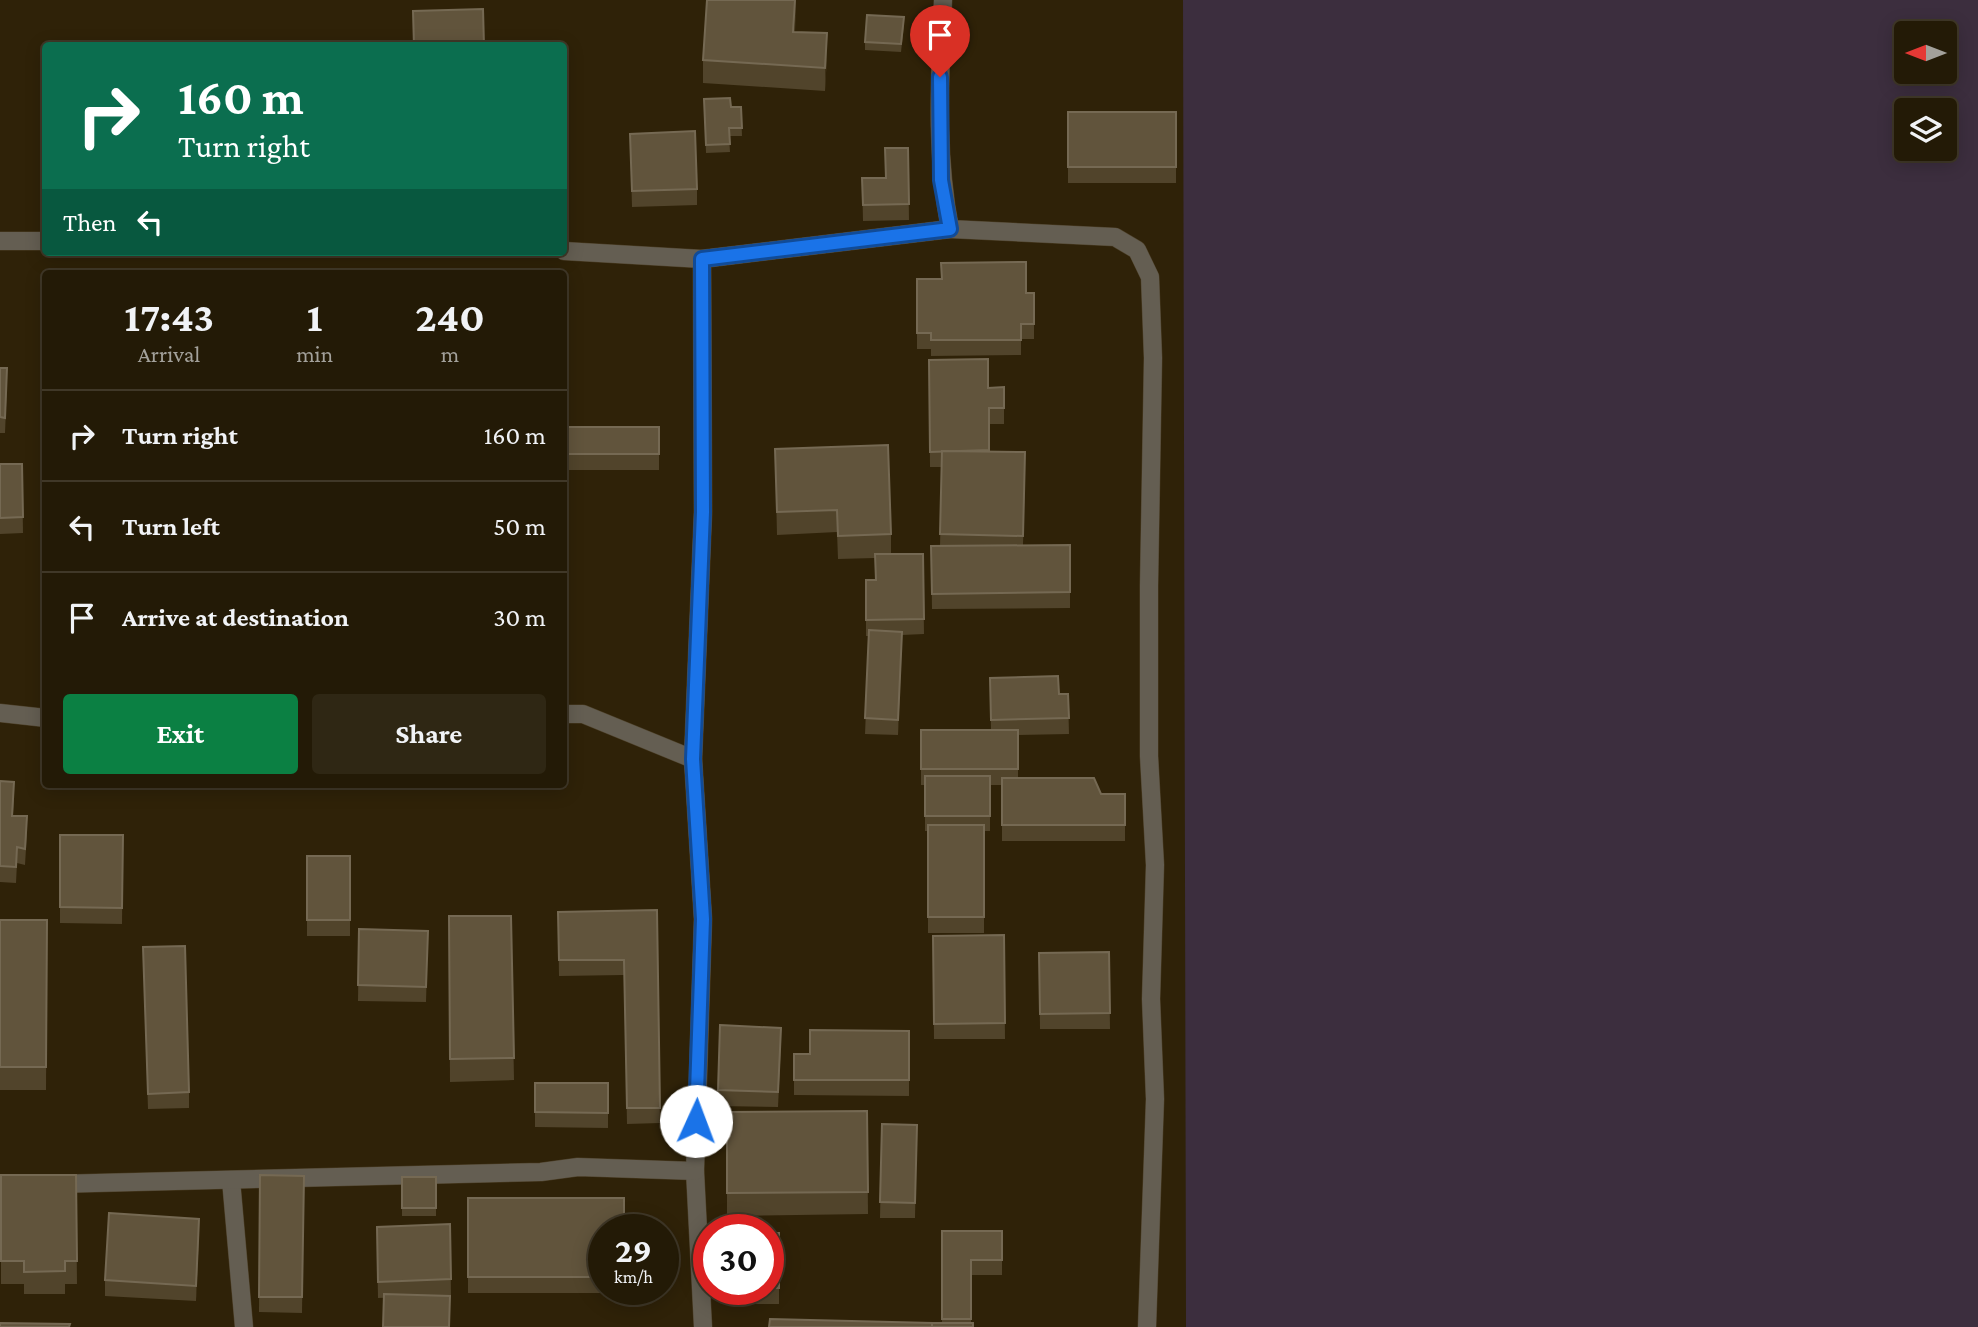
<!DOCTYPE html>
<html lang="en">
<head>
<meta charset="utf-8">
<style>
  :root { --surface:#231a06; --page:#2f2714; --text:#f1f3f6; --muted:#a3a19b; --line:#403828; --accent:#0b8043 }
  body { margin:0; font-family:"Crimson Pro",serif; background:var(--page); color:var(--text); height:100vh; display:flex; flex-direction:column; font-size:26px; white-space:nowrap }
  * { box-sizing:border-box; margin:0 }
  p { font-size:23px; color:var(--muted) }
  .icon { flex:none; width:38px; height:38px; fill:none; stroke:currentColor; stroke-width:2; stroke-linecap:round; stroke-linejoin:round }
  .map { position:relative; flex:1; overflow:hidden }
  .sheet { position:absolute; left:42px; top:270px; width:525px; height:518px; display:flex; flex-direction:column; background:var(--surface); border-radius:7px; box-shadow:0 4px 18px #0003,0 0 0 2px var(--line) }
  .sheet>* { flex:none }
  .top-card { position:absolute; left:42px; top:42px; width:525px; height:214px; border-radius:7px; box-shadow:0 4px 18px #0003,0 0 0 2px var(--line); background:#0b6e4f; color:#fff; overflow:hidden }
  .needle { width:46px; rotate:270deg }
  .controls { position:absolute; left:1894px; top:21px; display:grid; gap:14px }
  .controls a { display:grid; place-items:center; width:63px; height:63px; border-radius:7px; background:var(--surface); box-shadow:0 4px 18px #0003,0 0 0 2px var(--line); font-size:35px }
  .speed { position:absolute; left:588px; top:1214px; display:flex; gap:14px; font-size:35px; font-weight:700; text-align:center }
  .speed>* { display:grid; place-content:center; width:91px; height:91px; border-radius:50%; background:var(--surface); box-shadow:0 4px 18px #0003,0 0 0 2px var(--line); line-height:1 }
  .speed small { font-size:18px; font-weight:400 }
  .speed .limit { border:10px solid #d22; background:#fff; color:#111 }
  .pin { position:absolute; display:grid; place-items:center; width:60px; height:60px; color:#fff; margin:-72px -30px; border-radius:50% 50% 50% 0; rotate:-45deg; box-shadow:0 0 7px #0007 }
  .pin .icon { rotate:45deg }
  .me { position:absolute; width:77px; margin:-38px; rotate:2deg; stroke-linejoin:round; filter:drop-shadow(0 0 5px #0008) }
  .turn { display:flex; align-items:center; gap:24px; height:147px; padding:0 21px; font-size:32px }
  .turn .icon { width:91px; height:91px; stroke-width:2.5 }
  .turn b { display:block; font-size:49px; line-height:60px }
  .then { display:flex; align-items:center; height:66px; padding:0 21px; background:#0003; gap:14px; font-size:26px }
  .eta { display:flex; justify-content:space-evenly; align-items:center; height:119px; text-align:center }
  .eta b { font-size:42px; font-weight:700; line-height:49px }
  .primary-button { display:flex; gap:14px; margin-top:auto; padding:14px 21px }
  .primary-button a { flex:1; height:80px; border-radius:7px; background:var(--accent); color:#fff; font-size:28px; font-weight:700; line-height:80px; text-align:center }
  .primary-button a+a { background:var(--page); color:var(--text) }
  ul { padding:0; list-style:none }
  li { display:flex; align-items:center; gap:21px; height:91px; padding:0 21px; border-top:2px solid var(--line) }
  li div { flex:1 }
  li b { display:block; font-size:26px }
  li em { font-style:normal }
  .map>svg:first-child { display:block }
  .green { fill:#3c2e3e; fill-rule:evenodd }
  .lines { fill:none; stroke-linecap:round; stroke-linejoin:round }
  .street-casing { stroke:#4c3f27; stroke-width:19 }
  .street { stroke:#645e52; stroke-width:18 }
  .wall { fill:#51442b }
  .shaded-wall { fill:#3d3016 }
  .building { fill:#61543c; stroke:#756953; stroke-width:2 }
  .route-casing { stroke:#114b97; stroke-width:18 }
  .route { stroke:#1a73e8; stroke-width:12 }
</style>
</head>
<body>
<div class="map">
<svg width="1978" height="1327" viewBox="0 0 1978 1327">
  <rect width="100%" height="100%" fill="#2f2208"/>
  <path class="green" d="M1183,0H1978V1327H1186ZM1906,33H1944V72H1906ZM1906,110H1944V149H1906Z"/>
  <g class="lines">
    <defs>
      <g id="street">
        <path d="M943,0C940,79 935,151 950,229L1115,237L1137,250L1150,277L1153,358L1149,586V756L1155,865L1151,999L1155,1099L1147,1327"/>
        <path d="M0,241H46"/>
        <path d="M564,251L702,259L950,229"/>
        <path d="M702,259L703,512L693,759L703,919L695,1171L703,1327"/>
        <path d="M0,713L46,718"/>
        <path d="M564,714H583L693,759"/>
        <path d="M231,1180L244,1327"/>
        <path d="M55,1184L541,1172L578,1167L695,1171"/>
      </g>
    </defs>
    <use href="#street" class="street-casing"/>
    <use href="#street" class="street"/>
  </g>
  <g class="wall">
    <path d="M796,0L795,32L827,56L825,91L703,83V60Z"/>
    <path d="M904,25L901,52L865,50V42Z"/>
    <path d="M704,99L731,107H741L742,136H729L730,152L706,153Z"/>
    <rect x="1068" y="112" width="108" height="71"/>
    <path d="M630,134L697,189V205L632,207Z"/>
    <path d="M908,148L909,220L863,221L862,178H886Z"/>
    <path d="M941,263L1026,293H1034V339H1021V355L931,356V349H917V279H941Z"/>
    <path d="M929,360L988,388L1004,387V424H989V452L1025,475L1023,545H1070V608L932,609L931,546H940L942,467H930Z"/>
    <path d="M0,368L7,384L5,433H0Z"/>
    <rect x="568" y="427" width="91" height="43"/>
    <path d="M775,449L891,534V554H923L924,634L902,635L898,735L865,734L869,636H866V580H876L875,558L838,559L837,532L777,535Z"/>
    <path d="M0,464H22L23,533L0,534Z"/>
    <path d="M990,678L1059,694H1068L1069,734L1018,735V778L1101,794H1125V841H1002V785H990V831H984V933H928V831H925V785H921V730H991Z"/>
    <path d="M0,781L14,797L13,816L27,832L25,865L17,863L16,883L0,882Z"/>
    <path d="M60,835H123L122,924L60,923Z"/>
    <rect x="307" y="856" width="43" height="80"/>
    <path d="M657,910L660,1123L627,1124L624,975L559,976L558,912Z"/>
    <path d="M449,916H511L514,1080L450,1082Z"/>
    <path d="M0,920H47L46,1090H0Z"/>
    <path d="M359,929L428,931L426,1002L358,1001Z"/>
    <path d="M1004,935L1005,1039H934L933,936Z"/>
    <path d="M143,947L189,1092V1108L148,1109Z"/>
    <path d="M1109,952L1110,1029H1040L1039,953Z"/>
    <path d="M909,1031V1096L794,1095V1054H810Z"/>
    <path d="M781,1044L778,1107L718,1106V1090Z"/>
    <path d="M535,1083H608V1128L535,1127Z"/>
    <path d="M867,1111L868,1214L727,1216V1112Z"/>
    <path d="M882,1124L917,1125L915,1218H880Z"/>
    <path d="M1,1175H76L77,1284H65V1294H24V1284H1Z"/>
    <path d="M260,1175L304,1176L302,1313L259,1312Z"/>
    <rect x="402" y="1177" width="34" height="39"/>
    <path d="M468,1198L624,1222L604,1230V1290H627V1293H468Z"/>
    <path d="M450,1224L451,1295L378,1298L377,1242Z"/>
    <path d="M942,1231H1002V1275H971V1323H942Z"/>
    <path d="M768,1233H779V1304H725V1290H768Z"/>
    <path d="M199,1234L196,1301L105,1296V1280Z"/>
  </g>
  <g class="shaded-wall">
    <path d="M795,0H796V9L793,54V32Z"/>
    <path d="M827,33V56L825,91V68Z"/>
    <path d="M902,632V647L898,735V720Z"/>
    <path d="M199,1219V1234L196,1301V1286Z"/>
  </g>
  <g class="building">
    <path d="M707,0H795L793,32L827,33L825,68L703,60Z"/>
    <path d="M483,9L484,46H414L413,11Z"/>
    <path d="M867,15L904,17L901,44L865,42Z"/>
    <path d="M730,98L731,107H741L742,128H729L730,144L706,145L704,99Z"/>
    <rect x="1068" y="112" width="108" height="55"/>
    <path d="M695,131L697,189L632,191L630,134Z"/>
    <path d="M885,148H908L909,204L863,205L862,178H886Z"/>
    <path d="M1026,262V293H1034V324H1021V340H931V333H917V279H942L941,263Z"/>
    <rect x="45" y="299" width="1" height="61"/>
    <path d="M988,359V388L1004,387V408H989V450L930,452L929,360Z"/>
    <path d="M0,368H7L5,418L0,417Z"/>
    <rect x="568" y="427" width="91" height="27"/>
    <path d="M888,445L891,534L838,536L837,510L777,512L775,449Z"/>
    <path d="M942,451L1025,452L1023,536L940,534Z"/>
    <path d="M0,464H22L23,517L0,518Z"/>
    <path d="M1070,545V592L932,594L931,546Z"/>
    <path d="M875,554H923L924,619L866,620V580H876Z"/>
    <path d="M869,630L902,632L898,720L865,718Z"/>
    <path d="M1058,676L1059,694H1068L1069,718L991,720L990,678Z"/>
    <rect x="921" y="730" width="97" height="39"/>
    <rect x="925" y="776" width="65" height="40"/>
    <path d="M1002,778H1094L1101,794H1125V825H1002Z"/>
    <path d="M0,781L14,782L12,816H27L25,849L17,847L16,867L0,866Z"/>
    <rect x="928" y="825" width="56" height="92"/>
    <path d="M60,835H123L122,908L60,907Z"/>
    <rect x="307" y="856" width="43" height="64"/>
    <path d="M657,910L660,1108H627L624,960H559L558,912Z"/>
    <path d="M449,916H511L514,1058L450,1059Z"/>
    <path d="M0,920H47L46,1067H0Z"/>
    <path d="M359,929L428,931L426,987L358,985Z"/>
    <path d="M1004,935L1005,1023L934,1024L933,936Z"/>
    <path d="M185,946L189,1092L148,1094L143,947Z"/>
    <path d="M1109,952L1110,1013L1040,1014L1039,953Z"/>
    <path d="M720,1025L781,1028L778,1092L718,1090Z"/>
    <path d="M810,1030L909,1031V1080H794V1054H810Z"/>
    <path d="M535,1083H608V1113L535,1112Z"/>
    <path d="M867,1111L868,1192L727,1193V1112Z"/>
    <path d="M882,1124L917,1125L915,1203L880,1202Z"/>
    <path d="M1,1175H76L77,1261H65V1271L24,1272V1261H1Z"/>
    <path d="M260,1175L304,1176L302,1297H259Z"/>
    <rect x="402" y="1177" width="34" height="31"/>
    <path d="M468,1198H624V1222H638V1230H604V1277H468Z"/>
    <path d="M109,1213L199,1219L196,1286L105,1280Z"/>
    <path d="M450,1224L451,1279L378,1282L377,1227Z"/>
    <path d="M942,1231H1002V1260H971V1319H942Z"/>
    <rect x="768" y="1233" width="11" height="55"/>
    <path d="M384,1294L450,1296L449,1327H383Z"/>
    <path d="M770,1319L932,1323V1327H769Z"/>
    <path d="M0,1323L70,1324L69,1327H0Z"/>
    <rect x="932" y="1323" width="41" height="4"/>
  </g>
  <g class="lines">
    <defs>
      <path id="route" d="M696,1121L703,919L693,759L703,512L702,259L950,229L941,180L940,77"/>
    </defs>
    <use href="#route" class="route-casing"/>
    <use href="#route" class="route"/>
  </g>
</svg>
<div class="controls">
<a><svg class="needle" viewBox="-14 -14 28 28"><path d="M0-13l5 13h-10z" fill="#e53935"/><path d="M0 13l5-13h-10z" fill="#a3a19b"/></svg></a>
<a><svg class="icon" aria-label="layers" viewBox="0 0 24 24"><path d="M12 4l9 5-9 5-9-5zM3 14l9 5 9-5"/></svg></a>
</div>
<div class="speed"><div>29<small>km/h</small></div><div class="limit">30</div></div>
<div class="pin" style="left:940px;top:77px;background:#d93025"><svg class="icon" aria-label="arrive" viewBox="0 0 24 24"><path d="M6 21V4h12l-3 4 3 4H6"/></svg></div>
<svg class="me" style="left:696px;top:1121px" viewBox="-20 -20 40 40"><circle r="19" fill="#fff"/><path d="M0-13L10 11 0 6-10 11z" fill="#1a73e8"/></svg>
<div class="top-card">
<div class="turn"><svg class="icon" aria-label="right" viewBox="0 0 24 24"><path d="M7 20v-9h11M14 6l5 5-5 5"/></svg><div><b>160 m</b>Turn right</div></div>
<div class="then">Then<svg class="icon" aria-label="left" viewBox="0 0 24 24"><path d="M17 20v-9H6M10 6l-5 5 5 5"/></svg></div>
</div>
<section class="sheet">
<div class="eta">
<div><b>17:43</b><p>Arrival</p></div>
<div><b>1</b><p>min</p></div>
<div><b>240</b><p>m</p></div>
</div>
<ul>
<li><svg class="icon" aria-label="right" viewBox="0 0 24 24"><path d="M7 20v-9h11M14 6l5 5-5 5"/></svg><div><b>Turn right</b></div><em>160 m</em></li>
<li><svg class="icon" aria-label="left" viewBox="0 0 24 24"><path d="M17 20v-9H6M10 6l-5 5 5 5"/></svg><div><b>Turn left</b></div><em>50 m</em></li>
<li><svg class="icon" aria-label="arrive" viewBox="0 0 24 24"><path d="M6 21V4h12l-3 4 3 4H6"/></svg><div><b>Arrive at destination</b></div><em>30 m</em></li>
</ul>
<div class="primary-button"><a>Exit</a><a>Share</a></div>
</section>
</div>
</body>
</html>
